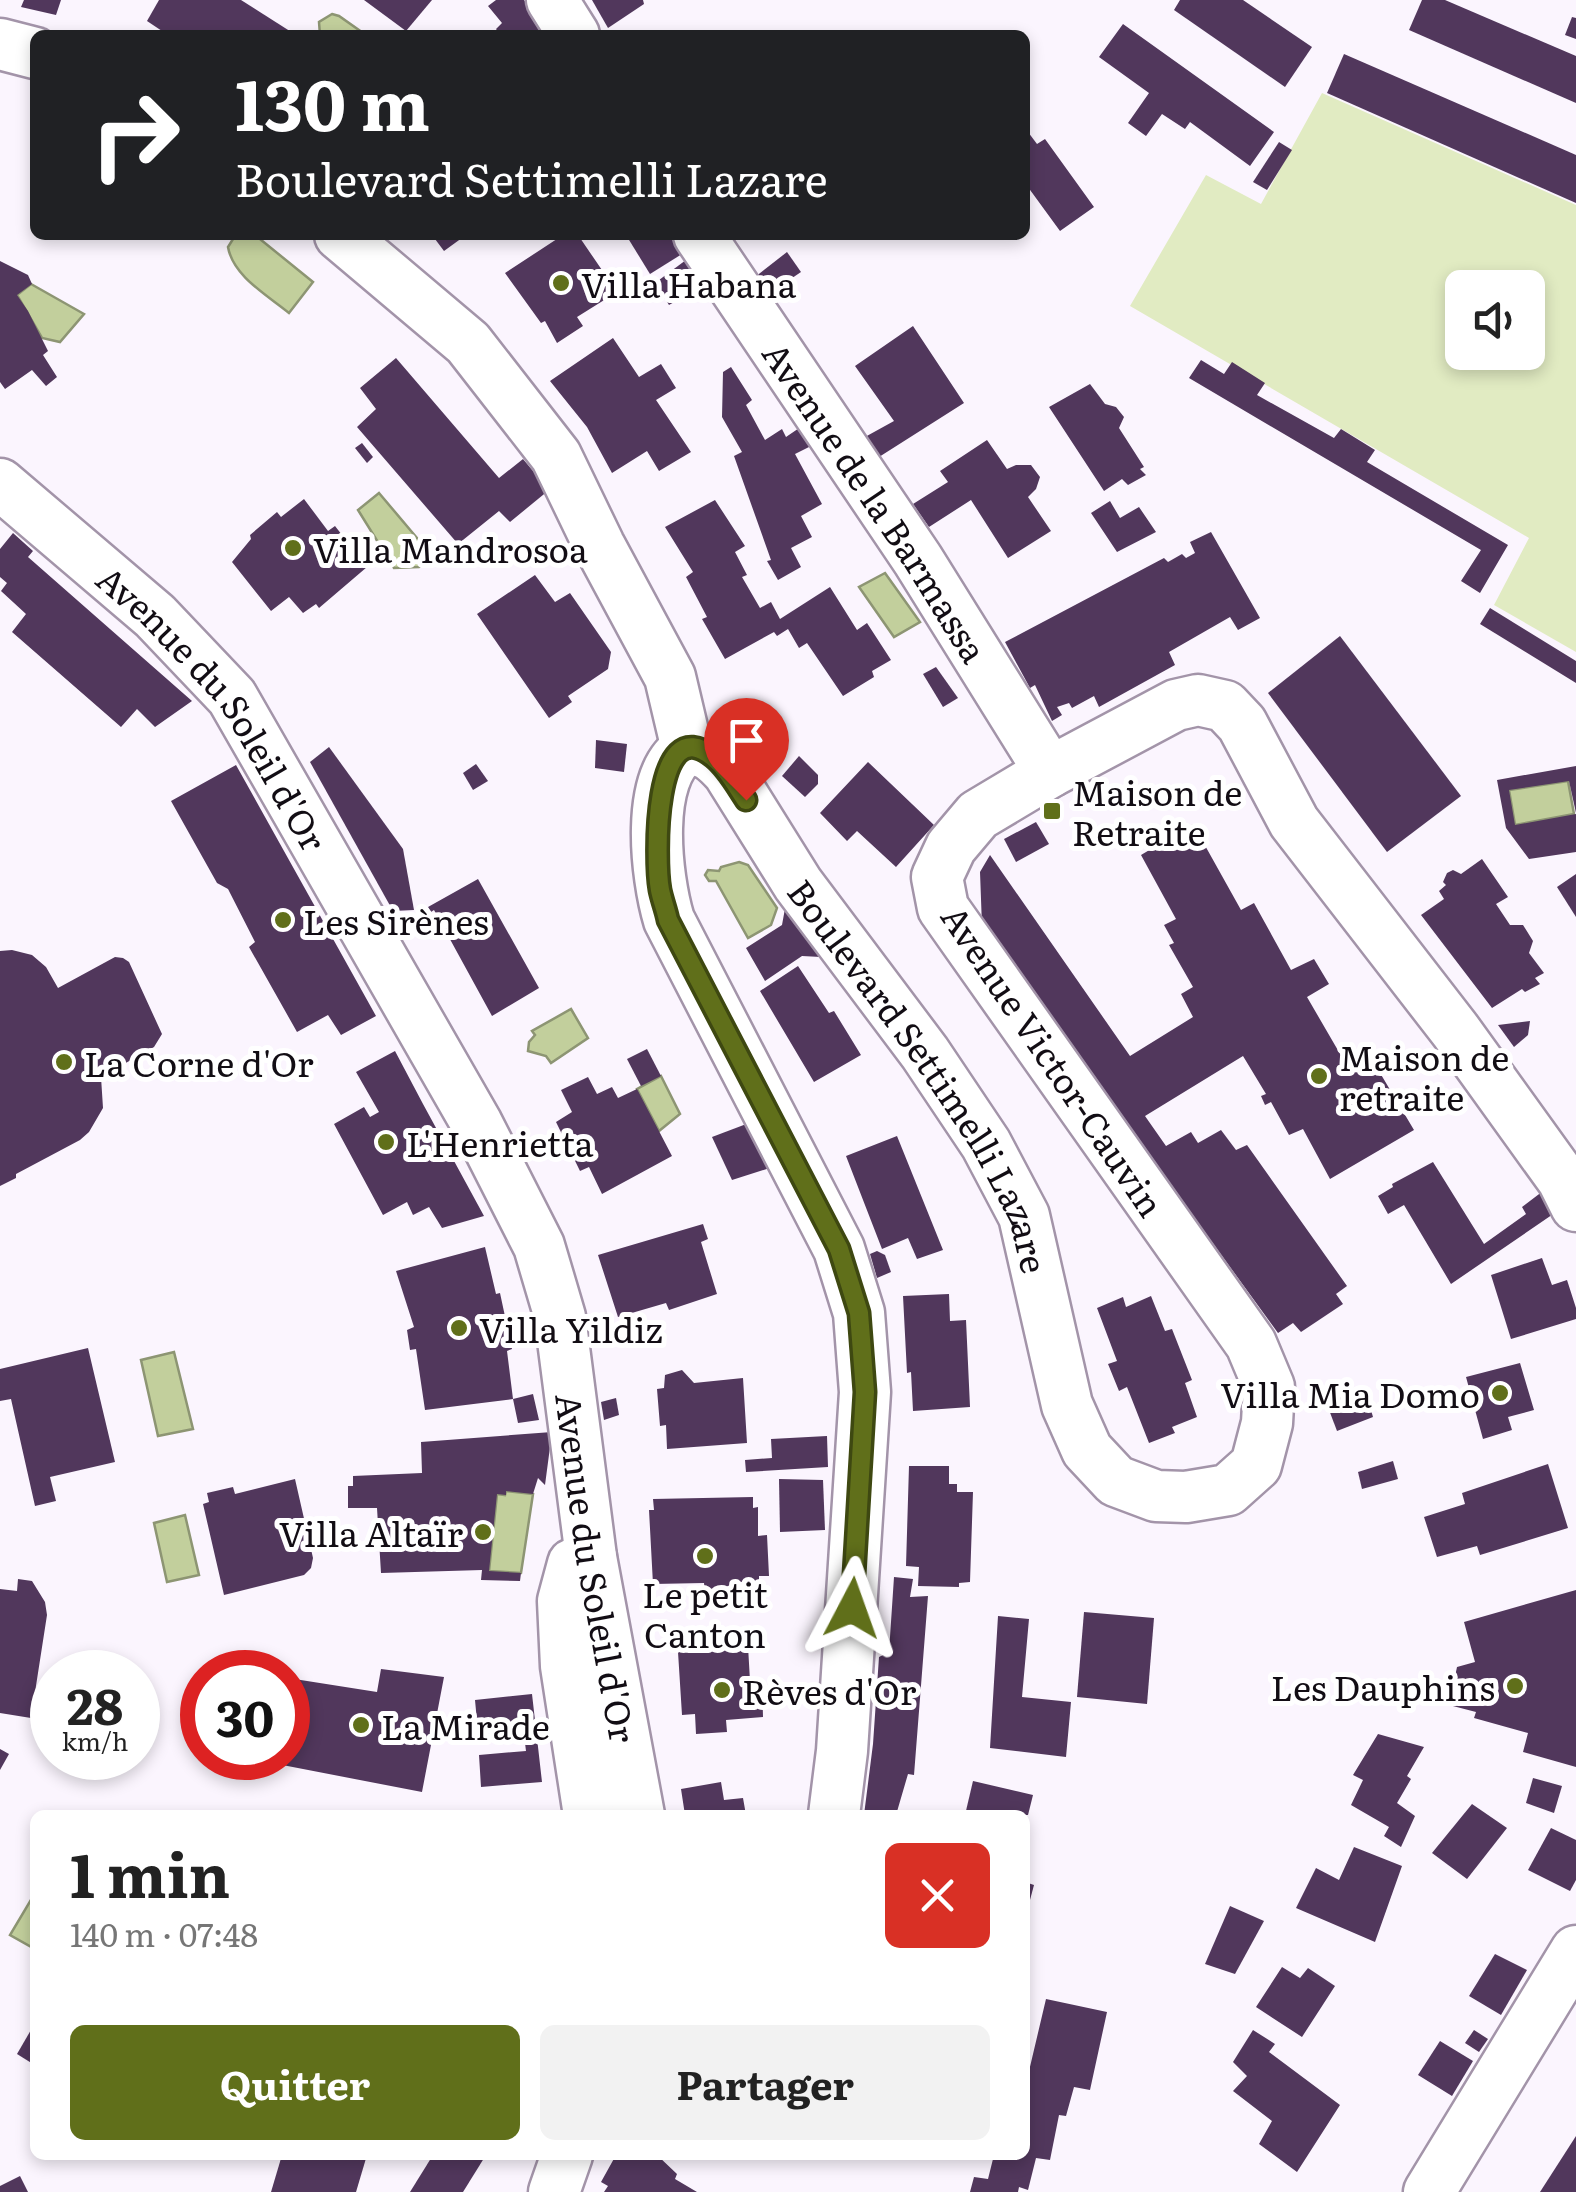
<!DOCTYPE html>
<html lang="fr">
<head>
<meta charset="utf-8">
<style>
  :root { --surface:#fff; --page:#f2f2f2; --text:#222; --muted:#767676; --accent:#606f1a }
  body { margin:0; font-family:Literata,serif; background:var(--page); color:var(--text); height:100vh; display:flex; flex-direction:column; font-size:38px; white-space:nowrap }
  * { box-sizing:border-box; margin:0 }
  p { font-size:32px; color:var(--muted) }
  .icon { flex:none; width:55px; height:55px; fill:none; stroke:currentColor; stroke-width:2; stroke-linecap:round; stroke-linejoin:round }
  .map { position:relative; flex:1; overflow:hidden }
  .sheet { position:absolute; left:30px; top:1810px; width:1000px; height:350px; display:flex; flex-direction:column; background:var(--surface); border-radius:15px; box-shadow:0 5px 15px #0003 }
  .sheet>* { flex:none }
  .hud { position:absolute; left:30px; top:30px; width:1000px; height:210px; border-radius:15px; box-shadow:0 5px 15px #0003; background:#202124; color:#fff; overflow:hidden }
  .controls { position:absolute; left:1445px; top:270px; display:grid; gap:20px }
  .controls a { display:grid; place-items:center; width:100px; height:100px; border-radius:15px; background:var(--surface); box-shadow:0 5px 15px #0003; font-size:50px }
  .speed { position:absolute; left:30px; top:1650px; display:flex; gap:20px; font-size:50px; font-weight:700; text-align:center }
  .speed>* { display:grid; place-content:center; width:130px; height:130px; border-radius:50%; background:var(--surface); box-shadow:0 5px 15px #0003; line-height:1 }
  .speed small { font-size:25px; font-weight:400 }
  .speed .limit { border:15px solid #d22; background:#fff; color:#111 }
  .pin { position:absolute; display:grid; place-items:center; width:85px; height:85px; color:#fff; margin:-102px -42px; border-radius:50% 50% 50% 0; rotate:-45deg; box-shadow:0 0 10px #0007 }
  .pin .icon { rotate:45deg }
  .me { position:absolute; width:110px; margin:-55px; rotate:4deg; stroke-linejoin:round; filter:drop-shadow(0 0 8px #0008) }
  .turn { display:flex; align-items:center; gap:35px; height:210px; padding:0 40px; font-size:45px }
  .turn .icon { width:130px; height:130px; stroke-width:2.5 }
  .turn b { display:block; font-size:70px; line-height:85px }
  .round { display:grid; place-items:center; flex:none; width:105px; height:105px; border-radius:15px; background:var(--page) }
  .overview { display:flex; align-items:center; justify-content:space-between; height:170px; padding:0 40px }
  h1 { font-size:60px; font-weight:700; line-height:75px }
  .action { display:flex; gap:20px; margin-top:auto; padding:20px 40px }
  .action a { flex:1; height:115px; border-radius:15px; background:var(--accent); color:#fff; font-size:40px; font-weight:700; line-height:115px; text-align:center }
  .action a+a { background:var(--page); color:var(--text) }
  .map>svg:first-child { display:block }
  .green { fill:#e1ebc2; fill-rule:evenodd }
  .water { fill:#c2cf9c; stroke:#8d9573; stroke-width:2.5 }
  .building { fill:#51375c }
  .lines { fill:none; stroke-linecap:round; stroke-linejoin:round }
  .street-casing { stroke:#a394a9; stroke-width:55 }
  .street { stroke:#fff; stroke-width:50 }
  .route-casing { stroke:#3e4811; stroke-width:25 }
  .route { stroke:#606f1a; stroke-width:18 }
  .poi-dot { fill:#606f1a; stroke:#fff; stroke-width:4 }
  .labels { text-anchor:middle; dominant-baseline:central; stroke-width:10; stroke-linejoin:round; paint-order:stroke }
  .poi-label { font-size:35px; fill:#120d14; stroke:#fff; text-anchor:start }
  .street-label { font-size:35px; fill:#120d14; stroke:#fff }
</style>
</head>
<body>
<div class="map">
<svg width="1576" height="2192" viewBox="0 0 1576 2192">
  <rect width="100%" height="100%" fill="#fbf5fe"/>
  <path class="green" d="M1322,93L1576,205V652L1494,605L1529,538L1130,306L1206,175L1261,204ZM1462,288H1528V352H1462Z"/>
  <g class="water">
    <path d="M332,14L339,16L366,35H320L319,22Z"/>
    <path d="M241,235H255L313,282L289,313C267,295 233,276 228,247L233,239Z"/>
    <path d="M31,284L84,314L60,342L42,338L17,295Z"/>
    <path d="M379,493L433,557L419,567L394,568L358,510Z"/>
    <path d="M885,573L920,622L894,637L859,587Z"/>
    <path d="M1568,781L1574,814L1515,825L1509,790Z"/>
    <path d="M739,862L748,865L777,908L771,925L748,938L716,881H709L705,875L708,870L719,871L721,867Z"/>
    <path d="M571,1009L588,1038L551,1063L546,1056L528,1051L529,1042L535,1035L532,1031Z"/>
    <path d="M661,1076L680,1114L659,1131L637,1089Z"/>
    <path d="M174,1352L193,1429L158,1436L141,1360Z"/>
    <path d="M506,1491L533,1494L521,1573L489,1571L497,1494L505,1495Z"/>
    <path d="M185,1515L199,1575L167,1582L154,1523Z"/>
    <path d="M35,1893V1949L10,1935Z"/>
  </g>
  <g class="building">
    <path d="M24,0H61L56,15L21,7Z"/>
    <path d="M159,0H241L296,35H168L147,21Z"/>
    <path d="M364,0H432L406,31Z"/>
    <path d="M496,0H524L548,35H500L496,29L502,23L488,6Z"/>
    <path d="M592,0H643L644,4L608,28Z"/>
    <path d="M1180,0H1243L1312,47L1285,87L1174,10Z"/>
    <path d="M1422,0H1445L1576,56V103L1409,30Z"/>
    <path d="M1572,17L1576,18V39L1565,35Z"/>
    <path d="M1123,24L1274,132L1250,166L1190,122L1185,129L1162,114L1146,136L1128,123L1149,93L1099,57Z"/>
    <path d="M1344,54L1576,155V203L1327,93Z"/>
    <path d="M1025,128L1037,144L1045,139L1094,207L1060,231L1025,183Z"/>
    <path d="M1279,142L1292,150L1267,190L1253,182Z"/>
    <path d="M432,235H466L444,251Z"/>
    <path d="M563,235H578L617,292L577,317L583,326L557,343L545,321L541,323L505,273Z"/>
    <path d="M626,235H670L682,254L650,274Z"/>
    <path d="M787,252L801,272L767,295L755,277Z"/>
    <path d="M686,260L702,286L669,305L655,283Z"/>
    <path d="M0,261L28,275L32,284L17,295L28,311L48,351L43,355L57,377L46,386L32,370L5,389L0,382Z"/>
    <path d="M913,326L964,403L879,457L865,437L894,421L855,366Z"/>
    <path d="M613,338L639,377L661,364L676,388L656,400L691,452L659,471L647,451L612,473L587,427L550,381Z"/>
    <path d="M396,358L499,478L523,459L549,490L510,522L499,511L458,544L357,427L376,409L360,388Z"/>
    <path d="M1201,360L1224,374L1232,362L1265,383L1257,395L1334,438L1341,429L1375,450L1367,462L1508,545L1480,593L1461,581L1481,550L1189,378Z"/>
    <path d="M731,367L752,400L746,405L765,440L782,429L786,437L808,422L821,441L795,454L822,504L801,516L812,537L791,548L801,567L778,580L767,561L771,560L734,456L742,452L722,417L723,372Z"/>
    <path d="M1090,384L1105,404L1116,407L1124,417L1119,428L1144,467L1140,469L1146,475L1128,485L1122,479L1104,491L1049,407Z"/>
    <path d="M987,440L1007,469L1016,465H1031L1040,477L1036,489L1028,497L1051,531L1008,558L971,500L929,527L913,504L948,482L940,471Z"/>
    <path d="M362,443L373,457L367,463L355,448Z"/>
    <path d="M304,499L328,531L335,526L367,567L319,608L316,604L303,613L289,597L271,611L232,562L251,539L250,535L277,512L281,517Z"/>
    <path d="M715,500L745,546L735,552L747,575L742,577L760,608L771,602L780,619L830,587L857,630L867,623L891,660L872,671L874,677L843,696L807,643L799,648L788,629L777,636L774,632L725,659L702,619L707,617L686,577L693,572L665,527Z"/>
    <path d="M1110,501L1120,518L1139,507L1156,532L1117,552L1091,513Z"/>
    <path d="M1211,532L1260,618L1238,630L1230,617L1169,652L1175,665L1099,707L1094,696L1072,708L1069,703L1057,707L1062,715L1052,721L1035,685L1030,688L1005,642L1164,558L1168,562L1182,554L1186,558L1195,553L1190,542Z"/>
    <path d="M13,533L33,551L28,557L192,701L155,727L137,709L121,727L12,632L26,614L1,591L7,583L0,577V549Z"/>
    <path d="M535,575L555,602L570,593L611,652L608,669L568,696L572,702L549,718L477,614Z"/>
    <path d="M1490,608L1576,661V683L1480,624Z"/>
    <path d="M1340,636L1461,796L1387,852L1268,693Z"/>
    <path d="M936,667L958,698L943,707L923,674Z"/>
    <path d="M596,740L627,744L624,772L595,768Z"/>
    <path d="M329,747L403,849L414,910L393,911L310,762Z"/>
    <path d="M799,756L818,775V784L805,797L782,776Z"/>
    <path d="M868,762L934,825L896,867L857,831L847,841L820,813Z"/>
    <path d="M476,764L488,781L473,790L463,773Z"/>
    <path d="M236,765L376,1016L341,1035L328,1015L297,1032L249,947L255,942L228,889L217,883L171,801Z"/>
    <path d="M1576,766V813L1569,781L1509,790L1515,825L1576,814V852L1529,859L1506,828L1497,780Z"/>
    <path d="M1036,822L1049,844L1016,862L1004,839Z"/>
    <path d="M1193,824L1241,910L1254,903L1291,970L1314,959L1329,984L1307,997L1343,1059L1364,1046L1414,1130L1330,1179L1303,1129L1289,1135L1271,1102L1265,1105L1261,1096L1266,1094L1243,1056L1145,1116L1166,1146L1191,1132L1198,1143L1221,1130L1236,1150L1247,1145L1347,1286L1336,1294L1343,1304L1301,1332L1293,1323L1278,1333L982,926L980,872L990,855L1130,1056L1193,1017L1181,994L1193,987L1169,945L1174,943L1164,925L1176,919L1141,855Z"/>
    <path d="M1482,859L1508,897L1496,904L1510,925H1523L1533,941L1529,953L1544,973L1535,978L1540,984L1525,992L1522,989L1492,1008L1421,915L1444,899L1439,891L1446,885L1443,882L1447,873L1453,870L1461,874Z"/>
    <path d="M1576,874V917L1557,887Z"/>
    <path d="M478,879L539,988L492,1016L434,910L431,912L428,907Z"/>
    <path d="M786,903L821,957L802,956L765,981L746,948L782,925Z"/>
    <path d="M12,950L32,955L46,967L58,988L115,957L123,958L129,962L162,1034L154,1047L101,1077L103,1108L89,1132L80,1140L16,1174V1178L0,1186V951Z"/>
    <path d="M798,966L829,1013L834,1011L861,1055L814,1082L760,991Z"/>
    <path d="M1530,1021L1528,1035L1514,1047L1498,1025Z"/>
    <path d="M647,1049L661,1076L641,1086L627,1059Z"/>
    <path d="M395,1051L423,1104L484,1216L442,1228L429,1207L413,1215L407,1202L383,1215L334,1124L364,1107L370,1117L379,1112L356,1072Z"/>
    <path d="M588,1077L597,1094L612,1087L618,1098L637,1089L672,1156L602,1194L589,1167L580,1171L556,1122L572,1112L561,1090Z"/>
    <path d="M749,1123L773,1167L732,1180L712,1137Z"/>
    <path d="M897,1136L943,1250L917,1259L908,1238L882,1249L846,1156Z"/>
    <path d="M1433,1162L1484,1244L1526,1214L1522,1207L1547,1188L1562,1208L1451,1284L1404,1205L1388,1214L1378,1196L1393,1187L1392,1184Z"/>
    <path d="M703,1224L708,1239L701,1242L717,1294L669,1310L666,1303L618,1317L598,1255Z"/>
    <path d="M485,1247L496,1294L500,1293L512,1349L507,1351L513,1399L533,1394L539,1420L518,1423L513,1399L425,1410L416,1349L410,1350L407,1330L414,1327L396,1271Z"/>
    <path d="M877,1251L885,1255L891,1272L877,1278L870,1254Z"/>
    <path d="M1542,1258L1552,1285L1567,1280L1576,1308V1319L1511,1339L1491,1275Z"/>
    <path d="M949,1294L950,1321L966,1320L970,1407L913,1411L911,1372L907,1373L903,1296Z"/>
    <path d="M1151,1296L1165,1331L1172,1329L1192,1380L1185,1383L1197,1417L1172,1427L1175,1433L1149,1443L1127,1387L1119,1391L1108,1364L1117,1361L1097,1308L1123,1297L1126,1307Z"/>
    <path d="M88,1348L115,1462L50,1477L56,1501L35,1506L11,1399L0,1401V1369Z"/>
    <path d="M1520,1363L1534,1410L1508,1417L1512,1430L1483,1439L1466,1377Z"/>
    <path d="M682,1370L694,1383L743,1378L747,1443L667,1449L666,1425L660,1426L657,1389L664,1388L665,1375Z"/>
    <path d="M1365,1390L1373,1417L1337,1431L1326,1402Z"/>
    <path d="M616,1398L619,1415L604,1420L601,1402Z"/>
    <path d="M552,1432L545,1485L538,1478L533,1494L506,1491V1495L497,1494L489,1571L521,1573L520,1581L481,1580L482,1570L381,1573L377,1508H348V1486H353V1476L422,1473L421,1442Z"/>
    <path d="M827,1436L828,1467L746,1472L745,1460L772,1458L771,1439Z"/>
    <path d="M1393,1461L1398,1479L1362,1489L1358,1472Z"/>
    <path d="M1548,1464L1568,1528L1480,1555L1477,1546L1437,1557L1424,1517L1465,1504L1462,1493Z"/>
    <path d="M909,1466H949V1484H957V1492H973L970,1582L959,1583V1587L918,1586L919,1567L906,1566Z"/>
    <path d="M295,1479L313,1558L311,1568L304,1575L224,1595L203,1504L209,1502L207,1493L233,1487L235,1494Z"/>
    <path d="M779,1479L823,1480L825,1530L780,1532Z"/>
    <path d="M753,1497V1508L758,1507V1536L767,1535L769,1576H759V1582H734V1587L717,1588V1591L705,1592L704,1583L653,1584L649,1510H654L653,1499Z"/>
    <path d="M894,1577L913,1579L910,1597L928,1596L914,1775L908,1774L896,1815H864L873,1744L879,1657L889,1652Z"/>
    <path d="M18,1579L32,1581L45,1602L47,1615L31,1718L0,1713V1589L17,1591Z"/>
    <path d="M1576,1590V1767L1523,1752L1528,1733L1474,1718L1476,1712L1449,1705L1457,1667L1475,1662L1464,1622Z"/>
    <path d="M1084,1612L1154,1618L1147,1704L1077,1697Z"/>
    <path d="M998,1616L1029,1619L1022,1697L1071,1702L1066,1757L990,1748Z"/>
    <path d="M748,1646L750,1681L762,1680L763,1717L726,1720L727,1732L696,1734L695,1714L682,1715L678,1652Z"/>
    <path d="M381,1669L444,1677L422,1792L251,1759L288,1758V1678L377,1692Z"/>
    <path d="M532,1694L542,1782L481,1787L479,1755L526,1751L523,1727L478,1732L475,1700Z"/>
    <path d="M1378,1734L1424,1747L1407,1776L1411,1779L1397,1803L1415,1816L1401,1847L1384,1836L1389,1827L1351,1805L1363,1780L1353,1775Z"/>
    <path d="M0,1749L9,1754L0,1770Z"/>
    <path d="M1533,1778L1562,1786L1554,1813L1526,1803Z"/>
    <path d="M973,1781L1033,1795L1028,1815H965Z"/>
    <path d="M721,1782L724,1800L743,1798L746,1815H685L681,1789Z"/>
    <path d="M1472,1804L1507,1828L1467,1879L1432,1853Z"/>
    <path d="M1551,1828L1576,1840V1880L1570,1891L1528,1870Z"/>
    <path d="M1354,1847L1402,1866L1375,1942L1296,1908L1316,1868L1339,1880Z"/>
    <path d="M1025,1882L1034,1885L1026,1915H1025Z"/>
    <path d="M1230,1906L1264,1921L1235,1974L1205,1964Z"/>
    <path d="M1495,1954L1527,1970L1501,2015L1469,1996Z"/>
    <path d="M1282,1967L1300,1978L1308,1968L1335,1986L1302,2037L1256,2007Z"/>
    <path d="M1046,1999L1107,2012L1090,2090L1074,2087L1066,2116L1059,2115L1050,2160L1036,2158L1028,2190L1019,2187L1018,2192H970L974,2177L988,2179L994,2155H1025V2088Z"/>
    <path d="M35,2023V2061L33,2064L17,2054Z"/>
    <path d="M1253,2030L1275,2044L1269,2052L1340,2105L1297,2172L1259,2144L1272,2121L1233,2091L1247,2076L1233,2062Z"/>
    <path d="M1474,2030L1488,2039L1479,2052L1465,2043Z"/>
    <path d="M1440,2041L1473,2061L1452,2096L1418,2075Z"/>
    <path d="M1576,2136V2192H1540Z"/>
    <path d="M282,2155H367L356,2192H271Z"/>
    <path d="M433,2155H486L463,2192H410Z"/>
    <path d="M616,2155H657L677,2174L675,2179L697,2192H604L608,2186L601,2182Z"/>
    <path d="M20,2176L28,2192H0V2186Z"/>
  </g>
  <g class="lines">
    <defs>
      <g id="street">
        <path d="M552,0L574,35"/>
        <path d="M0,44L35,53"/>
        <path d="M340,235L468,343L556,456L599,545L670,677L687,749"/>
        <path id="s1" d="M699,235L918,560L1050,772"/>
        <path id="s2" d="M0,484L155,616L232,697L477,1124L539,1246L560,1317L591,1557L639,1815"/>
        <path id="s3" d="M687,749C707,750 715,758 728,772L798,884L925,1053L986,1144L1024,1216L1067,1405L1087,1450L1116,1481L1156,1496L1186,1497L1228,1490L1256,1465L1267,1423L1269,1387L1251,1344L943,908L937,877L951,847L978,815L1050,772L1176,705L1198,700L1225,706L1242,724L1294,822L1455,1030L1563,1180L1576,1206"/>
        <path d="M687,749C644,775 656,877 669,920L839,1249L859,1313L865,1392L842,1751L834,1815"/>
        <path d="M589,1815L566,1666L563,1601L573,1564L591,1557"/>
        <path d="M554,2192L567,2155"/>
        <path d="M1429,2192L1576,1951"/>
      </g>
    </defs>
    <use href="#street" class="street-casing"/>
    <use href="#street" class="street"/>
  </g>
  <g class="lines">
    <defs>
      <path id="route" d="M746,800C736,785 727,768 713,757C652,707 655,863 660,890C662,900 666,910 668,920L839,1249L859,1313L865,1392L852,1608"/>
    </defs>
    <use href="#route" class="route-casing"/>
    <use href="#route" class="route"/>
  </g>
  <g class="poi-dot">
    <circle cx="561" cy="283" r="10"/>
    <circle cx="293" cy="548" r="10"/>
    <rect x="1042" y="801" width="20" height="20" rx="5"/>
    <circle cx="283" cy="920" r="10"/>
    <circle cx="64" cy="1062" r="10"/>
    <circle cx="1319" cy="1076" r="10"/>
    <circle cx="386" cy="1142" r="10"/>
    <circle cx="459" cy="1328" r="10"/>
    <circle cx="1500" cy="1393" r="10"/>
    <circle cx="483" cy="1532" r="10"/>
    <circle cx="705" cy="1556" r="10"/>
    <circle cx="1515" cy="1686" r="10"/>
    <circle cx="722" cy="1690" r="10"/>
    <circle cx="361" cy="1725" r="10"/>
  </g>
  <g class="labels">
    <g class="poi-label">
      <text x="581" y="283">Villa Habana</text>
      <text x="313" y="548">Villa Mandrosoa</text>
      <text x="1072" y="791">Maison de<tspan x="1072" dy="40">Retraite</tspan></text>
      <text x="303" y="920">Les Sirènes</text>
      <text x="1339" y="1056">Maison de<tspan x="1339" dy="40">retraite</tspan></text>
      <text x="84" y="1062">La Corne d'Or</text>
      <text x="406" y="1142">L'Henrietta</text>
      <text x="479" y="1328">Villa Yildiz</text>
      <text x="1480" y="1393" text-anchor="end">Villa Mia Domo</text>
      <text x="463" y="1532" text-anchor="end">Villa Altaïr</text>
      <text x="705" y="1593" text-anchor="middle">Le petit<tspan x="705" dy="40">Canton</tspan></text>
      <text x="1495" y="1686" text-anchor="end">Les Dauphins</text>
      <text x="742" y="1690">Rèves d'Or</text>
      <text x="381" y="1725">La Mirade</text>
    </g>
    <g class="street-label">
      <text stroke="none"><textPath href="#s1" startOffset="320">Avenue de la Barmassa</textPath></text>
      <text stroke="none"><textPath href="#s2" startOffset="312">Avenue du Soleil d'Or</textPath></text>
      <text transform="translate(1054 1060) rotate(56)">Avenue Victor-Cauvin</text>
      <text stroke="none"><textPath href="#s3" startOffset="410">Boulevard Settimelli Lazare</textPath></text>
      <text stroke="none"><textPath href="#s2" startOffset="1272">Avenue du Soleil d'Or</textPath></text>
    </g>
  </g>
</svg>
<div class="controls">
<a><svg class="icon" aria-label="sound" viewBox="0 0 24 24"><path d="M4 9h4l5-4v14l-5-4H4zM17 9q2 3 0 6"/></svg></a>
</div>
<div class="speed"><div>28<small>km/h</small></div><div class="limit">30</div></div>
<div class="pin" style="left:746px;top:800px;background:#d93025"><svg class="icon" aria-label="arrive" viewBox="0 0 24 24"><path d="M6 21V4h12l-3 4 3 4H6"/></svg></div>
<svg class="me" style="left:852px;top:1608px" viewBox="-20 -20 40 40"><path d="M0-17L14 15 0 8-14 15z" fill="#606f1a" stroke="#fff" stroke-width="4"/></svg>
<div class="hud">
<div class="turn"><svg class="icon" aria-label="right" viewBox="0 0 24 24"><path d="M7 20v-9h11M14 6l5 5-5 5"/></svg><div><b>130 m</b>Boulevard Settimelli Lazare</div></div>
</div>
<section class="sheet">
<div class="overview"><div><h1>1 min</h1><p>140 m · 07:48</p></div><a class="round" style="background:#d93025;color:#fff"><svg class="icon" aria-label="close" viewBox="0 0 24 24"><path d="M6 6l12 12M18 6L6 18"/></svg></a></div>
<div class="action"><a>Quitter</a><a>Partager</a></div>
</section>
</div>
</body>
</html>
